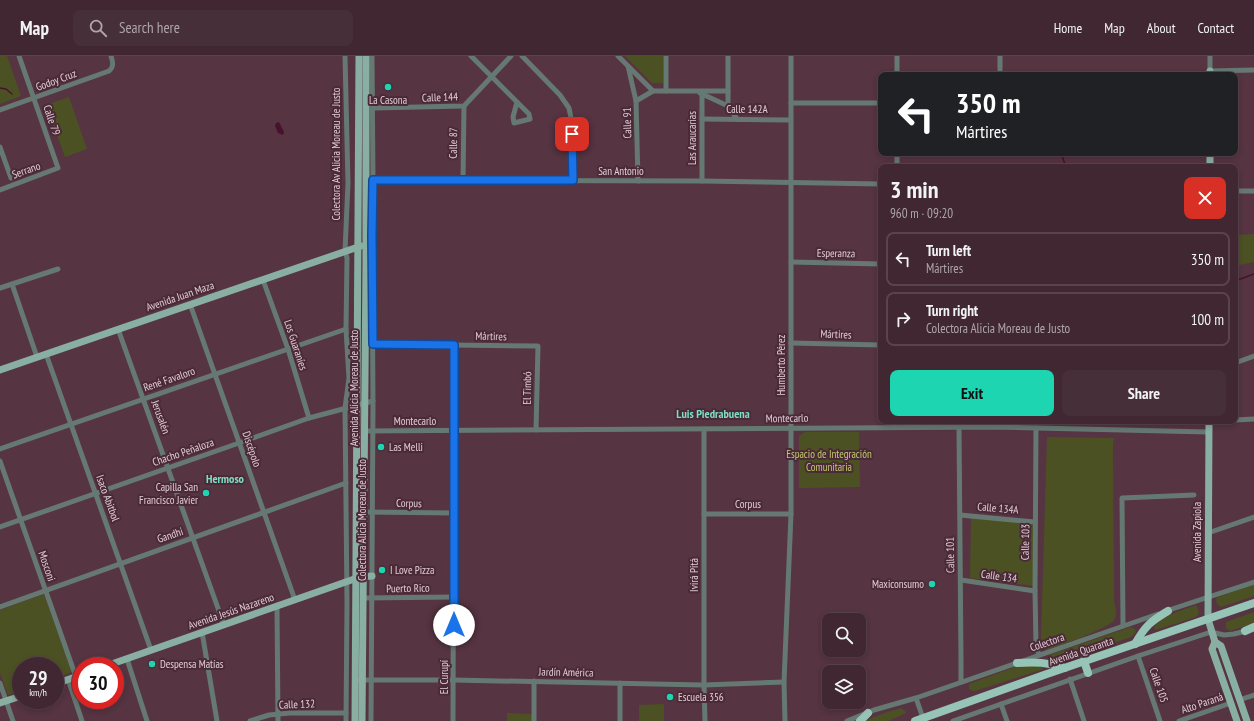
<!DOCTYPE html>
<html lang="en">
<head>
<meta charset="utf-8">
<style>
  :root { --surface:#402732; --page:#472f3a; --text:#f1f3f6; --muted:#aea5ac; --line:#59444d; --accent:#1dd5b1 }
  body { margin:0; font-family:"PT Sans Narrow",sans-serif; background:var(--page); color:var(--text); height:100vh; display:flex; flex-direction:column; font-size:15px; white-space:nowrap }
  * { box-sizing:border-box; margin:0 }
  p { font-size:13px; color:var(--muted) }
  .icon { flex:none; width:22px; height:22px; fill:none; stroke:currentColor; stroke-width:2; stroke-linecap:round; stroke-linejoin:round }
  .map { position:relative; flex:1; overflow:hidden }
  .sheet { position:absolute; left:878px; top:108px; width:360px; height:260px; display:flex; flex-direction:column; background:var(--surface); border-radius:8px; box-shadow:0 2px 6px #0003,0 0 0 1px var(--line) }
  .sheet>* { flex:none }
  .guide { position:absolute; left:878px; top:16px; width:360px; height:84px; border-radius:8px; box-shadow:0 2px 6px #0003,0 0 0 1px var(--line); background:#202124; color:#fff; overflow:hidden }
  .fabs { position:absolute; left:822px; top:557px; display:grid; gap:8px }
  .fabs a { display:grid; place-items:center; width:44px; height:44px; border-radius:8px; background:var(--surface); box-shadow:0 2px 6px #0003,0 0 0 1px var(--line); font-size:20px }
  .speed { position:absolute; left:12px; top:601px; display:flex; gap:8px; font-size:20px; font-weight:700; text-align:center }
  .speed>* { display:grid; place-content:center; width:52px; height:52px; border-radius:50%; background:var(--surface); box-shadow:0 2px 6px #0003,0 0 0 1px var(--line); line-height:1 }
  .speed small { font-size:10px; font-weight:400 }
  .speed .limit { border:6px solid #d22; background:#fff; color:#111 }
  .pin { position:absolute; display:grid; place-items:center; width:34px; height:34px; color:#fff; margin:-17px; border-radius:8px; box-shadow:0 2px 6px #0006 }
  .me { position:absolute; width:44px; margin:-22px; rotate:0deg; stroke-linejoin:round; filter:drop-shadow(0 0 3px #0008) }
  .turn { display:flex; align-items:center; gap:14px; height:84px; padding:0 12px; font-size:18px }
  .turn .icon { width:52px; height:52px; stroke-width:2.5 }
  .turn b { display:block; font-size:28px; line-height:34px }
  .round { display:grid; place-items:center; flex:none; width:42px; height:42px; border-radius:8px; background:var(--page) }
  .headline { display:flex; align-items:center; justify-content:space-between; height:68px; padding:0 12px }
  h1 { font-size:24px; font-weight:700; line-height:30px }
  .cta { display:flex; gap:8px; margin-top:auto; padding:8px 12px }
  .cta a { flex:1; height:46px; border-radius:8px; background:var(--accent); color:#111; font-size:16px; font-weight:700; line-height:46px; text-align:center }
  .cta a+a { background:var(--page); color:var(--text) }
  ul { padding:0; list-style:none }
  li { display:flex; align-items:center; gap:12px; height:54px; margin:0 8px 6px; padding:0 4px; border:2px solid var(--line); border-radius:8px }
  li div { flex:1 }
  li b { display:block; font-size:15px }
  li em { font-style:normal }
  header { display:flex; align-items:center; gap:24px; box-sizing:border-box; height:56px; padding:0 20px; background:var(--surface); border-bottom:1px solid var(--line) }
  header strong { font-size:19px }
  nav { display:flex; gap:22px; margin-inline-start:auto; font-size:14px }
  .search { width:280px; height:36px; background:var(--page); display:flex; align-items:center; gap:10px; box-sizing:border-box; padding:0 14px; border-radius:8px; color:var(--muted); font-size:15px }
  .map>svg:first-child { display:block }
  .green { fill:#4c5123 }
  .water { fill:#48112c }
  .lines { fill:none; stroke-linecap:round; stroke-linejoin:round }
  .stream { stroke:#48112c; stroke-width:1.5 }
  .minor { stroke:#667872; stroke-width:5 }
  .major { stroke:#89afa3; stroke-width:7 }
  .highway { stroke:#96c4b6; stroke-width:8 }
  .route-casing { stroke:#114b97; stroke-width:10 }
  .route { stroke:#1a73e8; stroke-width:7 }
  .poi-dot { fill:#1dd5b1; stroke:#4b2a38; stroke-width:1.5 }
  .labels { text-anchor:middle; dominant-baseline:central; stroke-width:4; stroke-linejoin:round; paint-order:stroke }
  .street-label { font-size:11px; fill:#e2ccd4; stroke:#4b2a38 }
  .poi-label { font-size:11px; fill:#e2ccd4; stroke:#4b2a38; text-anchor:start }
  .park-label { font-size:11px; fill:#c1cb6e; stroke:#4b2a38 }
  .neighbourhood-label { font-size:12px; font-weight:bold; fill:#7ddec4; stroke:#4b2a38 }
</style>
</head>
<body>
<header>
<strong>Map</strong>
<div class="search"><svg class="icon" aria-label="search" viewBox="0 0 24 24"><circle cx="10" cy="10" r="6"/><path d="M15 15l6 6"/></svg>Search here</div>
<nav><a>Home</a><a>Map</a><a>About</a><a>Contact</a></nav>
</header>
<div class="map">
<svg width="1254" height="665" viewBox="0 0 1254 665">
  <rect width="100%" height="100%" fill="#563442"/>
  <g class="green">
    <path d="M0,0H7L21,40L0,48Z"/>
    <path d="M625,0H663V27H652Z"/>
    <path d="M69,41L87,93L65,101L46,49Z"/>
    <path d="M1254,178V206L1235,210V179Z"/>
    <path d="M805,376H859L860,431L799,432V380Z"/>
    <path d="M1047,381L1114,382L1113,388L1114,545C1115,551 1118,559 1114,564C1109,572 1057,591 1046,594L1041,593L1040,591L1041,580Z"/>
    <path d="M971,462L1037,465L1035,530L970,522Z"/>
    <path d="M1254,528V540L1221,551L1217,548L1216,543L1218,541Z"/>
    <path d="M44,538L72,616L55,623V610H21V635L8,639L0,617V554Z"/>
    <path d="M1196,549C1199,554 1200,557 1196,561L1159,573L1155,574L1154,571C1164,558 1181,555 1196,549Z"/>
    <path d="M1254,556V567L1230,575L1226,572V566Z"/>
    <path d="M1131,571L1135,573L1136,576L1131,581L1063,605L1054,603L1049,599Z"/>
    <path d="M1021,609H1044V611L1041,614L975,635L970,634L969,631V628Z"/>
    <path d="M664,648V665H639V649Z"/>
    <path d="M901,652L905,655L906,657L888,665H864L884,657Z"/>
    <path d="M507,657L533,658L532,665H507Z"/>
  </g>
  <path class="water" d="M279,66L284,76L283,79L278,77L275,70L276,67Z"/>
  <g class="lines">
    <g class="stream">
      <path d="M0,32L6,33L12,38"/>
      <path d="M1057,97L1062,100L1066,111"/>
      <path d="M1235,225L1254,218"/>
    </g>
    <g class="minor">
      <path d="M345,0L348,127L345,195L347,202L346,273L349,322L345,352L347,546L346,665"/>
      <path d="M471,0L529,58L530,63L514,67L513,61L517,46"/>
      <path d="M522,0L560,39L569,52L571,62L573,124"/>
      <path d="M618,0L653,35"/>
      <path d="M1210,0V15L1254,14"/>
      <path d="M628,10L636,45L638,125"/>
      <path d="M897,19V0"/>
      <path d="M1000,19V0"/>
      <path d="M666,35V0"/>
      <path d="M700,37L728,50L737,63"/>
      <path d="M636,45L653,35H728"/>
      <path d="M791,47H881"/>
      <path d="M728,50V0"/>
      <path d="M373,52L464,50L511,0"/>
      <path d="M0,54L109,15C114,11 113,6 111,0"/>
      <path d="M702,63L791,64"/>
      <path d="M0,91L11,122"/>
      <path d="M897,111V97"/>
      <path d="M370,124L702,125L881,128"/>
      <path d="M463,124L464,50"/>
      <path d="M702,125V38"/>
      <path d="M0,134L58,112L19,0"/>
      <path d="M1235,135H1254"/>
      <path d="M791,206L881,208"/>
      <path d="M263,224L288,293L309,362"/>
      <path d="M12,228L37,301"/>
      <path d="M0,232L58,213"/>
      <path d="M190,248L295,544"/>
      <path d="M118,273L224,569"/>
      <path d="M791,287L881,289"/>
      <path d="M373,288L538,290L536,374"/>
      <path d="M46,298L151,594"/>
      <path d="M1235,307L1254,300"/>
      <path d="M1235,364L1254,363"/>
      <path d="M1208,367L1229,365"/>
      <path d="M895,371V365"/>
      <path d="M992,371V365"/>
      <path d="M959,372L961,603V625"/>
      <path d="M1036,372L1035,535L1036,590L1039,599"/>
      <path d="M704,373V629L705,665"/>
      <path d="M365,375L992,371L1208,376"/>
      <path d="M0,393L346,273"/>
      <path d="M0,405L76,621"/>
      <path d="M364,456L454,457"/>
      <path d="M704,458H791"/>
      <path d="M960,459L1035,466"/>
      <path d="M0,471L239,387L309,362L373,345"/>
      <path d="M1208,477L1254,461"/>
      <path d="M961,524L1035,535"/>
      <path d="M364,542L454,541"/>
      <path d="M277,550L278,665"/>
      <path d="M0,551L346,427"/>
      <path d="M1166,555L1254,526"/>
      <path d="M1123,570L1122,442L1194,439"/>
      <path d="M202,576L217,665"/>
      <path d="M1138,600L1160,665"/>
      <path d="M127,603L147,665"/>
      <path d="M68,623L82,665"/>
      <path d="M1070,623L1084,665"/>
      <path d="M359,624H453L704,629L784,626"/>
      <path d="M534,625V665"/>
      <path d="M0,627L13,665"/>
      <path d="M620,627V665"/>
      <path d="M916,642L923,662"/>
      <path d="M1239,644L1254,639"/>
      <path d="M1001,648L1007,665"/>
      <path d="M250,665L269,659L290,657H346"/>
      <path d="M371,665L373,349L372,179L373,124L372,0"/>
      <path d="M453,665L454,289"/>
      <path d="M785,665L784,626L791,458V0"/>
      <path d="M847,665L874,654L916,642L1158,558"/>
      <path d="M953,665L1138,600L1211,576L1224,579L1234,578L1246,575"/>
      <path d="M1179,665L1231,647"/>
    </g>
    <g class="major">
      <path d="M1210,19V15"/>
      <path d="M1210,111V97"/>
      <path d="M0,314L361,190"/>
      <path d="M1209,365L1208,563L1215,586L1212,593L1237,665"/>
      <path d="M1215,586L1221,590L1247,665"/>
      <path d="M106,610L360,521L372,520"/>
      <path d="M55,628L81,619"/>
      <path d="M0,647L21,640"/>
      <path d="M355,665L359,0"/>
      <path d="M362,665L366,206V0"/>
    </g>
    <g class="highway">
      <path d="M1245,575L1254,571"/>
      <path d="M1135,588C1145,570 1151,565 1168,555"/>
      <path d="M1084,605L1088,617"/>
      <path d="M1017,607C1035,606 1048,606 1065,612"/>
      <path d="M860,665L868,657"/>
      <path d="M915,665L1044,619L1254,547"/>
    </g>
  </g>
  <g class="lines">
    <defs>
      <path id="route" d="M454,569V289L373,288L372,179L373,124H573L572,78"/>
    </defs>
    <use href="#route" class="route-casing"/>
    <use href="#route" class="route"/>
  </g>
  <g class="poi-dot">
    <circle cx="388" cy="31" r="4"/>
    <circle cx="381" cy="391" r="4"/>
    <circle cx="206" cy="437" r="4"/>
    <circle cx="382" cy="514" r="4"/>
    <circle cx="932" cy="528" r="4"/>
    <circle cx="152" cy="608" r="4"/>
    <circle cx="670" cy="641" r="4"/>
  </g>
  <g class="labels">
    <g class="street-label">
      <text transform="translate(56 24) rotate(-20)">Godoy Cruz</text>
      <text transform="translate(440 41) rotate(-2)">Calle 144</text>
      <text x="747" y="53">Calle 142A</text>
      <text transform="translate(52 64) rotate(71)">Calle 79</text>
      <text transform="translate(627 67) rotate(-91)">Calle 91</text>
      <text transform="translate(692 82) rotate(-90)">Las Araucarias</text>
      <text transform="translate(453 87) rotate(-89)">Calle 87</text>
      <text transform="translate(336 98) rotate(-90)">Colectora Av Alicia Moreau de Justo</text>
      <text transform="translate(26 114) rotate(-20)">Serrano</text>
      <text x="621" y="115">San Antonio</text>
      <text transform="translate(836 197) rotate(1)">Esperanza</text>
      <text transform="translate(180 240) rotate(-19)">Avenida Juan Maza</text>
      <text transform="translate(836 278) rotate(2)">Mártires</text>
      <text transform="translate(491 280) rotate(1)">Mártires</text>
      <text transform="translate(296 289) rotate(72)">Los Guaraníes</text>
      <text transform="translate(781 309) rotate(-90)">Humberto Pérez</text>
      <text transform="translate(169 323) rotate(-19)">René Favaloro</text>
      <text transform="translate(354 332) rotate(-90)">Avenida Alicia Moreau de Justo</text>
      <text transform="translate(527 332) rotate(-89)">El Timbó</text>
      <text transform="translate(161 361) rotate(70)">Jerusalén</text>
      <text transform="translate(787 362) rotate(-1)">Montecarlo</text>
      <text x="415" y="365">Montecarlo</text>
      <text transform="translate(252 393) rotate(71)">Discépolo</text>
      <text transform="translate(183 396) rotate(-19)">Chacho Peñaloza</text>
      <text transform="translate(108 442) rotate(70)">Isaco Abitbol</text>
      <text transform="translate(409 447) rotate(1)">Corpus</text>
      <text x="748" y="448">Corpus</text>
      <text transform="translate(998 452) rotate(5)">Calle 134A</text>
      <text transform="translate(362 464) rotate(-90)">Colectora Alicia Moreau de Justo</text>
      <text transform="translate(1197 476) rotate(-90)">Avenida Zapiola</text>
      <text transform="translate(170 479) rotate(-19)">Gandhi</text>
      <text transform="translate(1025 486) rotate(-89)">Calle 103</text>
      <text transform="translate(950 499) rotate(-91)">Calle 101</text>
      <text transform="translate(47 510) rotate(71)">Mosconi</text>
      <text transform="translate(694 519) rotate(-90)">Ivirá Pitá</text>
      <text transform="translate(999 520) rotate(8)">Calle 134</text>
      <text transform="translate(408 532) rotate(-1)">Puerto Rico</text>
      <text transform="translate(231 555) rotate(-19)">Avenida Jesús Nazareno</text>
      <text transform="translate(1047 586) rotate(-19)">Colectora</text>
      <text transform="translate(1081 595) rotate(-19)">Avenida Quaranta</text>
      <text transform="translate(566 616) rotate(1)">Jardín América</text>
      <text transform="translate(444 621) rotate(-90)">El Curupí</text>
      <text transform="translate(1159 629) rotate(71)">Calle 105</text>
      <text transform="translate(1202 647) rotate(-19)">Alto Paraná</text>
      <text transform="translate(297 648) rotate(-2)">Calle 132</text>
    </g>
    <g class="poi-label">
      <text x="388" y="44" text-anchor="middle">La Casona</text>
      <text x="389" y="391">Las Melli</text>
      <text x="198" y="431" text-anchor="end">Capilla San<tspan x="198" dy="13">Francisco Javier</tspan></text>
      <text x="390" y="514">I Love Pizza</text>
      <text x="924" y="528" text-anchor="end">Maxiconsumo</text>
      <text x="160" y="608">Despensa Matías</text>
      <text x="678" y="641">Escuela 356</text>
    </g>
    <g class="park-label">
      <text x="829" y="398">Espacio de Integración<tspan x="829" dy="13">Comunitaria</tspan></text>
    </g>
    <g class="neighbourhood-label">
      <text x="713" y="357">Luis Piedrabuena</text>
      <text x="225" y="422">Hermoso</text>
    </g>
  </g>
</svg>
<div class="fabs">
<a><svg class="icon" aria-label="search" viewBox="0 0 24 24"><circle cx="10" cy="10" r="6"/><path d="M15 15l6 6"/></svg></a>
<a><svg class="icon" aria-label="layers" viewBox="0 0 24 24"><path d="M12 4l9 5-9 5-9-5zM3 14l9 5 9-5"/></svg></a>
</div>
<div class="speed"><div>29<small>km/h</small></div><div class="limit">30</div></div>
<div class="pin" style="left:572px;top:78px;background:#d93025"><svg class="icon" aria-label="arrive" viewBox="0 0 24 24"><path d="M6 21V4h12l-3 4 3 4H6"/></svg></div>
<svg class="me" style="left:454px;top:569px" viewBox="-20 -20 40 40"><circle r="19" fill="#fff"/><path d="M0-13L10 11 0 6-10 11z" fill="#1a73e8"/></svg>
<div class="guide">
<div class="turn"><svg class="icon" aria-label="left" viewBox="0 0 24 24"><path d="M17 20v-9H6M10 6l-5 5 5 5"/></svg><div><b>350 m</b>Mártires</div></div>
</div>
<section class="sheet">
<div class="headline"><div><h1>3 min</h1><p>960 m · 09:20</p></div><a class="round" style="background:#d93025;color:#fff"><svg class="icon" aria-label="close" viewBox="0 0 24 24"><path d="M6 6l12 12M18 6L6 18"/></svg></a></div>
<ul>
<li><svg class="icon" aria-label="left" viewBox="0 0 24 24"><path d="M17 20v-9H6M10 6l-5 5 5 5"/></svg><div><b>Turn left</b><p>Mártires</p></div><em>350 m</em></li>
<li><svg class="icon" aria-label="right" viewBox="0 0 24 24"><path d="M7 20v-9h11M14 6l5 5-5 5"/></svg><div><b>Turn right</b><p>Colectora Alicia Moreau de Justo</p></div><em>100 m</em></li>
</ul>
<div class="cta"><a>Exit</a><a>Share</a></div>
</section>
</div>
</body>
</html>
